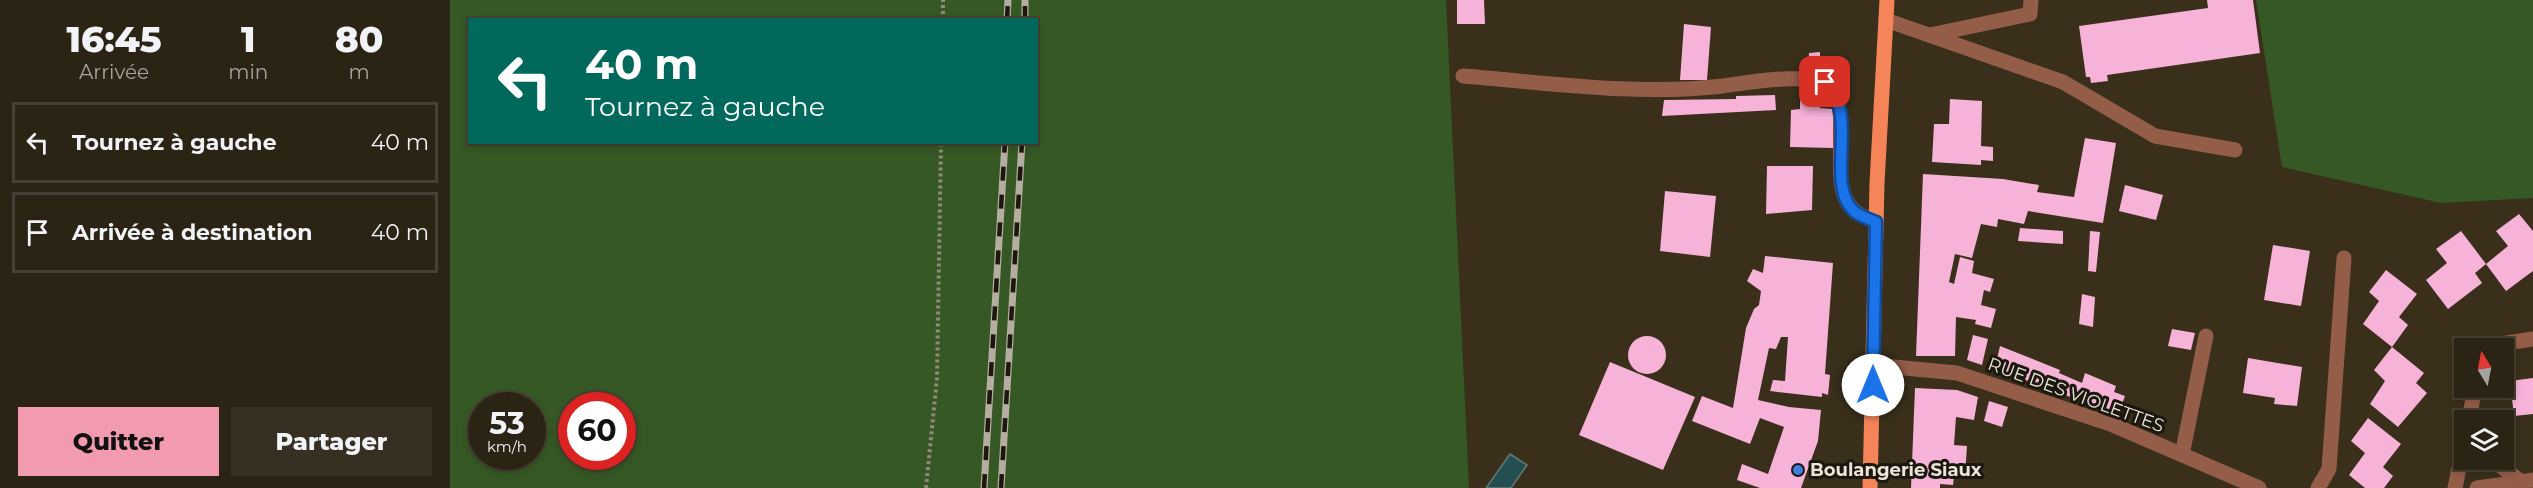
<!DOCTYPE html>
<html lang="fr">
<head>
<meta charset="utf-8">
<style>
  :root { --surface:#2b2314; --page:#372f22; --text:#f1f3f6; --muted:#a6a4a0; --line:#474034; --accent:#f29aae }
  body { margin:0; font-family:Montserrat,sans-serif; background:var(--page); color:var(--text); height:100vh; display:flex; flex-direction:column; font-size:22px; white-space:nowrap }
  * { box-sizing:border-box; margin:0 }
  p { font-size:20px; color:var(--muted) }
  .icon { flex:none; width:33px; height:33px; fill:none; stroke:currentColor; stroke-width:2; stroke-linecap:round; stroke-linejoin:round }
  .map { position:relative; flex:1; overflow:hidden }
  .side { display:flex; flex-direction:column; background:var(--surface); width:450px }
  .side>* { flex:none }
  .hud { position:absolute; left:18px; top:18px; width:570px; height:126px; border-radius:0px; box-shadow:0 3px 9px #0003,0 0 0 2px var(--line); background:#00695c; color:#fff; overflow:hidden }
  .needle { width:39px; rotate:350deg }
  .controls { position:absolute; left:2004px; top:338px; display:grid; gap:12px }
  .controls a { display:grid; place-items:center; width:60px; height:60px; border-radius:0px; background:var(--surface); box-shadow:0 3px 9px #0003,0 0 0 2px var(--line); font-size:30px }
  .speed { position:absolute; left:18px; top:392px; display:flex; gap:12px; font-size:30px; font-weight:700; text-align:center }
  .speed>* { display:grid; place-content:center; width:78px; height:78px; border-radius:50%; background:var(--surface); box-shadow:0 3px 9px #0003,0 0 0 2px var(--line); line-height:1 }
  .speed small { font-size:15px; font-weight:400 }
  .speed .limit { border:9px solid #d22; background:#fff; color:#111 }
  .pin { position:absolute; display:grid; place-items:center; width:51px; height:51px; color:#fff; margin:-26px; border-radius:12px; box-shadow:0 3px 9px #0006 }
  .me { position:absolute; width:66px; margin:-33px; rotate:0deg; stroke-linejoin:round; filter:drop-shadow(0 0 4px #0008) }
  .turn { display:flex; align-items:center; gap:21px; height:126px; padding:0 18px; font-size:27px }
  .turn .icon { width:78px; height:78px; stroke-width:2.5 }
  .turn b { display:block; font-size:42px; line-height:51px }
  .eta { display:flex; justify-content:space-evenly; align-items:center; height:102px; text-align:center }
  .eta b { font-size:36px; font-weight:800; line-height:42px }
  .button { display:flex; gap:12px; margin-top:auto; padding:12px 18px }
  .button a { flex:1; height:69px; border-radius:0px; background:var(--accent); color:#111; font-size:24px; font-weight:800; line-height:69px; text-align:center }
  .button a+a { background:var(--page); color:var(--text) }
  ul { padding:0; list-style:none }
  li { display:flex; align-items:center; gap:18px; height:81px; margin:0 12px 9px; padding:0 6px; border:3px solid var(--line); border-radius:0px }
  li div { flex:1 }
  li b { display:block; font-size:22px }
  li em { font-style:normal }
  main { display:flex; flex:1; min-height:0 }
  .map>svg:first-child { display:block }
  .green { fill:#365824; fill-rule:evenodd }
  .water { fill:#254e51; stroke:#607b7a; stroke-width:1.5 }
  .building { fill:#f7b2d8 }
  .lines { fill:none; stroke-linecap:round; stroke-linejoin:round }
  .path { stroke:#928979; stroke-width:4; stroke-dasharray:3 3; stroke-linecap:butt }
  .lane { stroke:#945d48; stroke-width:15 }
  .street { stroke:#945d48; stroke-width:15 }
  .primary { stroke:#f58559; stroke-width:15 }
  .rail-casing { stroke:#b5ad9f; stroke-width:7 }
  .rail { stroke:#1c180f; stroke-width:4.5; stroke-dasharray:14; stroke-linecap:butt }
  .route-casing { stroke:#114b97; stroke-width:15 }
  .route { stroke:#1a73e8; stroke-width:10 }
  .shop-dot { fill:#3f7fe0; stroke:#1c180f; stroke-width:2 }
  .labels { text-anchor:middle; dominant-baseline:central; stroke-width:6; stroke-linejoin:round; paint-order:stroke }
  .street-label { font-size:18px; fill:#ebe4d8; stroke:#1c180f }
  .poi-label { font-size:18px; font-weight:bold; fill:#ebe4d8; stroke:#1c180f; text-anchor:start }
</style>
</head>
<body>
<main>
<section class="side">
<div class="eta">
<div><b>16:45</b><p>Arrivée</p></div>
<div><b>1</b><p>min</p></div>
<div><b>80</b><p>m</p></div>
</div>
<ul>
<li><svg class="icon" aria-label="left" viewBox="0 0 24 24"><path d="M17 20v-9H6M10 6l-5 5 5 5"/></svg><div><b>Tournez à gauche</b></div><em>40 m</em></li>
<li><svg class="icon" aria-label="arrive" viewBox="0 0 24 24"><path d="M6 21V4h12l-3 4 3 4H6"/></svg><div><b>Arrivée à destination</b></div><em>40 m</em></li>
</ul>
<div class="button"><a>Quitter</a><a>Partager</a></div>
</section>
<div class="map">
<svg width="2083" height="488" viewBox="0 0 2083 488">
  <rect width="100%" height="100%" fill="#392f1b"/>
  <g class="green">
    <path d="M0,0H996L1019,488H0ZM20,20H586V142H20ZM32,405H82V456H32ZM122,405H172V456H122Z"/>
    <path d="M1806,0H2083V198L1991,203L1832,167Z"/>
  </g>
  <path class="water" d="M1060,454L1077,465L1061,488H1036Z"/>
  <g class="building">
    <path d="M1007,0H1034L1035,24H1007Z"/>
    <path d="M1757,0H1803L1810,53L1657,75L1658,81L1641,83L1640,77H1636L1629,26L1758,8Z"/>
    <path d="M1234,24L1261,27L1257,80H1230Z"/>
    <path d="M1370,52V67L1358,68L1359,53Z"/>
    <path d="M1325,95L1326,110L1212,116L1214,100L1286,99V96Z"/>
    <path d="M1369,96L1370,108L1383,109V148L1340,147L1341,110L1350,109V97Z"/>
    <path d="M1500,99L1532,101L1531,146L1543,147V161L1531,160V165L1482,162L1484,124H1499Z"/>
    <path d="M1635,138L1666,143L1653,223L1578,211L1574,224L1548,219L1547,227L1531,224L1522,258L1505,254L1499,282L1504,284L1510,257L1524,261L1522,273L1544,279L1540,292L1534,290L1531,305L1546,309L1541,328L1525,324L1526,320L1506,317L1505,356H1466L1473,174L1553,179L1589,185L1587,192L1624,197Z"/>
    <path d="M1317,166H1363L1362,210L1316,214Z"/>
    <path d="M1675,185L1713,195L1706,220L1669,211Z"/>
    <path d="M1215,191L1266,196L1260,257L1210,251Z"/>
    <path d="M2069,214L2083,231V271L2056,291L2036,264L2058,246L2046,231Z"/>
    <path d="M1570,228L1613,231V244L1568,241Z"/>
    <path d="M1640,231L1650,232L1646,272L1638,271Z"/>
    <path d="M2011,231L2036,264L2025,273L2032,283L1998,309L1976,280L1997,263L1986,249Z"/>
    <path d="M1823,245L1860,251L1851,306L1814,300Z"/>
    <path d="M1315,256L1383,263L1375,374L1380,375L1378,395L1372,393V397L1320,391L1323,380L1335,381L1338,337H1331L1326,349L1319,348L1308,400L1339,407L1371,410L1368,441L1351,488H1310L1287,480L1292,464L1318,474L1334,427L1310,418L1300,444L1242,421L1252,396L1283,408L1296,328L1304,309L1309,305L1311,291L1297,281L1303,269L1313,273Z"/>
    <path d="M1936,270L1967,294L1949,317L1958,325L1942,347L1913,324L1929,301L1919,292Z"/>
    <path d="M1632,294L1645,297L1643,327L1629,324Z"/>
    <path d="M1722,329L1745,333L1741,350L1718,346Z"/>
    <path d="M1523,335L1538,339L1532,365L1517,360Z"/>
    <circle cx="1197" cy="355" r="19"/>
    <path d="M1550,346L1610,370L1609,373L1632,383L1635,373L1666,386L1664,392L1675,396L1668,415L1554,372L1557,362L1547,359Z"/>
    <path d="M1942,347L1974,373L1966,383L1977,393L1948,427L1920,404L1935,381L1924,370Z"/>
    <path d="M1798,358L1852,367L1847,406L1824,404L1825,398L1793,393Z"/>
    <path d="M1160,362L1245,397L1213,470L1129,435Z"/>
    <path d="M2083,378V414L2064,416L2060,381Z"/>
    <path d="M1465,388L1507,390L1528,397L1524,420L1506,417L1504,445L1517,446L1515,476L1505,469L1503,485L1490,484V488H1461Z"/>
    <path d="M1539,401L1558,407L1552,427L1534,421Z"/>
    <path d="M1918,418L1951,444L1933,467L1943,476L1934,488H1915L1899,475L1915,453L1901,441Z"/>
  </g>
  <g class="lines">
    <g class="path">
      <path d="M493,20V0"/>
      <path d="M476,488L487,378L491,142"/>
    </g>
    <g class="lane">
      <path d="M1436,20L1613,82L1705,136L1785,150"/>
      <path d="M1480,35L1580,14L1581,0"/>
      <path d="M1013,76C1100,83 1187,96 1273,86C1295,83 1369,69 1383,90C1403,122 1375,190 1406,212C1411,216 1419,219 1426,222"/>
      <path d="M1732,455L1756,336"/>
      <path d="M1868,488L1879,469L1894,258"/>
    </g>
    <g class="street">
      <path d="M2041,348L2051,344L2083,339"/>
      <path d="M1423,365L1507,373L1663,425L1809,488"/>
      <path d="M2019,420L2025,387"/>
      <path d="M2042,459L2071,482L2083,480"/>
      <path d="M2005,488L2014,443"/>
      <path d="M2027,488L2071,482"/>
    </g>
    <path class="primary" d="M1420,488L1427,183L1437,0"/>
    <defs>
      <g id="rail">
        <path d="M557,20L558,0"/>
        <path d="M575,20V0"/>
        <path d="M534,488L555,142"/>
        <path d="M551,488L572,142"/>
      </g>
    </defs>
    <use href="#rail" class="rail-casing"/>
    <use href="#rail" class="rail"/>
  </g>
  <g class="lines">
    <defs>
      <path id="route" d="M1375,82C1411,114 1373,185 1405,212C1410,216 1419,219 1426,222L1423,385"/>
    </defs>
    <use href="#route" class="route-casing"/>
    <use href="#route" class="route"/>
  </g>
  <circle class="shop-dot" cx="1348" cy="470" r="6"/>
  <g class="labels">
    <g class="street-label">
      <text transform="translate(1626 395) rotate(20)">RUE DES VIOLETTES</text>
    </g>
    <g class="poi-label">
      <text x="1360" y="470">Boulangerie Siaux</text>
    </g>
  </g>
</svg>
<div class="controls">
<a><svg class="needle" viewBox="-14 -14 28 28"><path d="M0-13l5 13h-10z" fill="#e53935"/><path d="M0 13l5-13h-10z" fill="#a6a4a0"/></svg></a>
<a><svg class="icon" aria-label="layers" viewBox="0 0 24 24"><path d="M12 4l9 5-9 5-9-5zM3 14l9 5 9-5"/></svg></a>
</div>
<div class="speed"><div>53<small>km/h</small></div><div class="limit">60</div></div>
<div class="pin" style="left:1375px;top:82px;background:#d93025"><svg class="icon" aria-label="arrive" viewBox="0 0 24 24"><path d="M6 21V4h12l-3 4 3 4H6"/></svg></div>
<svg class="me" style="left:1423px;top:385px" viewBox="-20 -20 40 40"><circle r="19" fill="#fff"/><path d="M0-13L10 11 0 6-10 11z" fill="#1a73e8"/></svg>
<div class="hud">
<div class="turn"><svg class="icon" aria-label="left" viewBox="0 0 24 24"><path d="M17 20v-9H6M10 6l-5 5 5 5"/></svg><div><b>40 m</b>Tournez à gauche</div></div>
</div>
</div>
</main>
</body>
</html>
